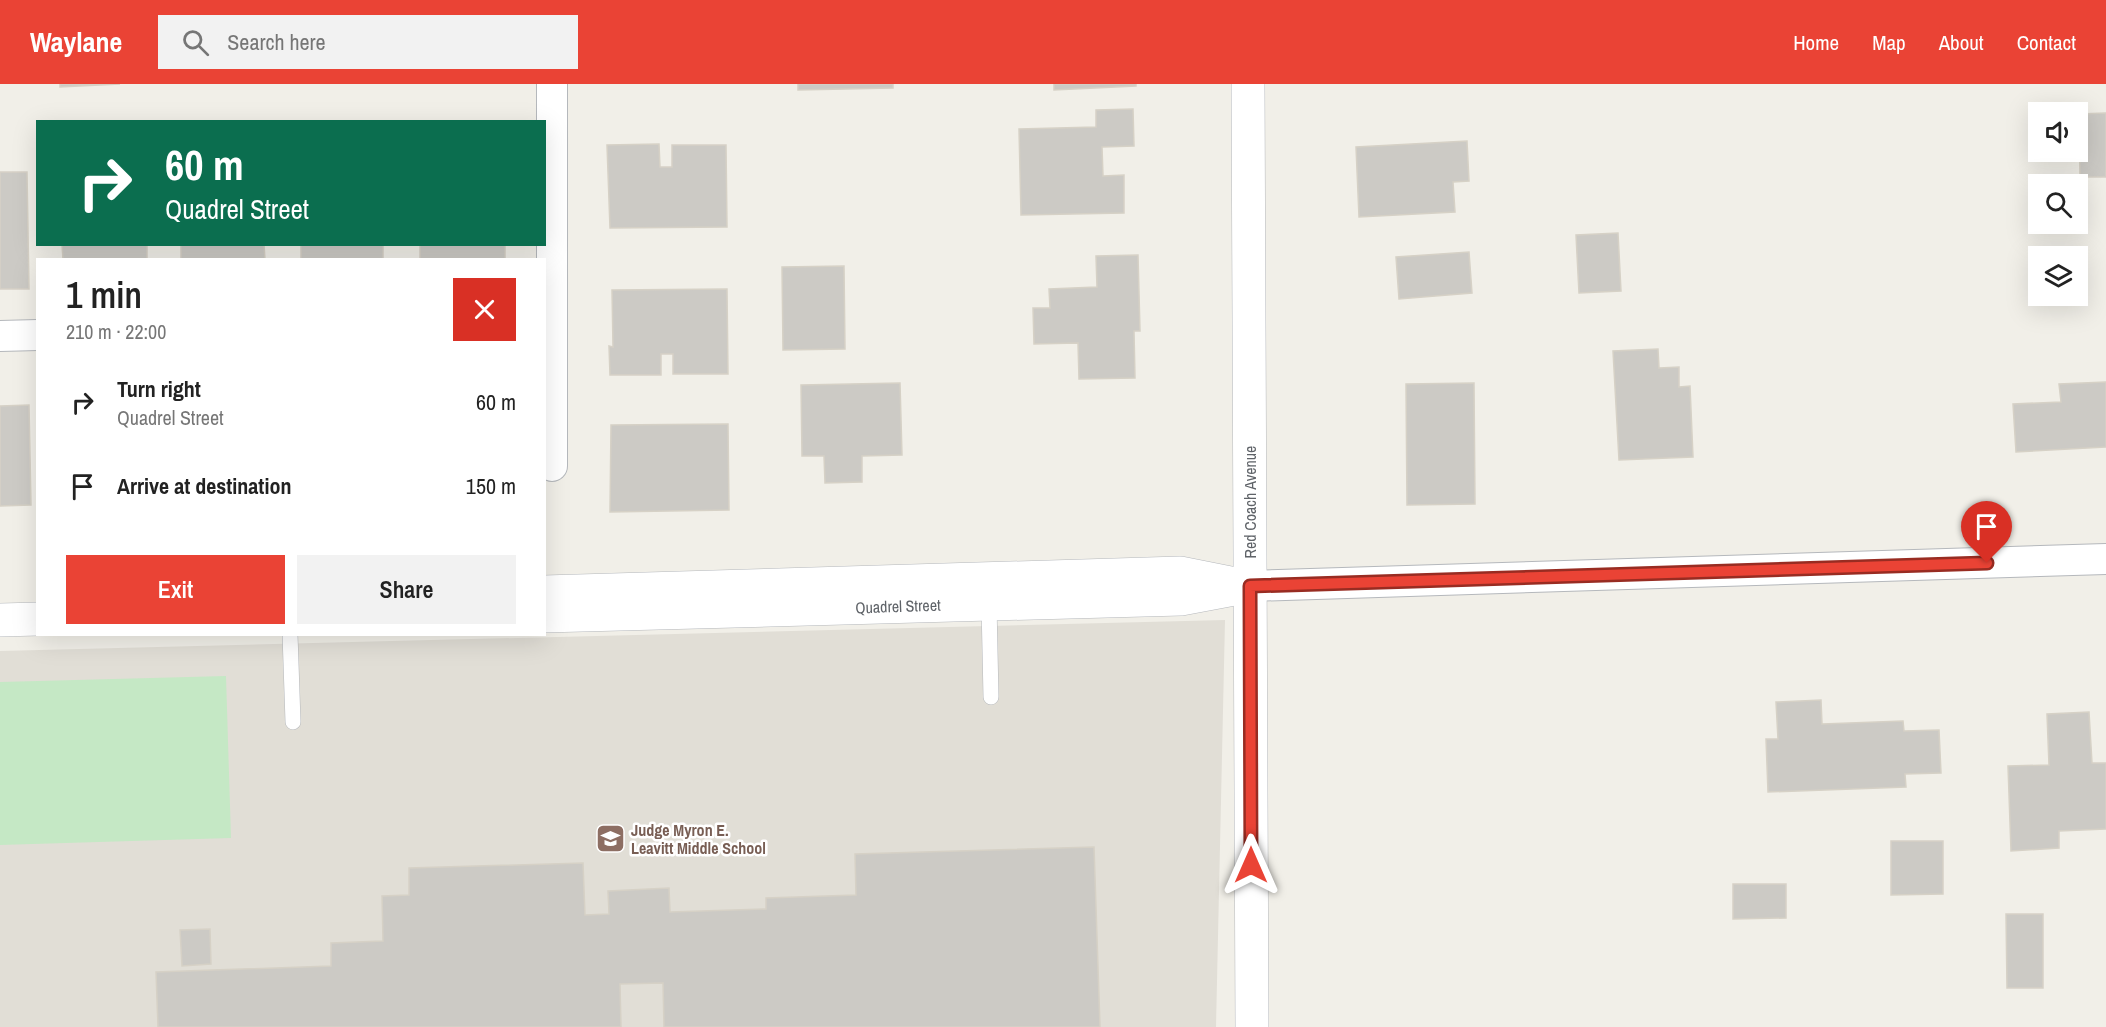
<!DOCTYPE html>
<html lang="en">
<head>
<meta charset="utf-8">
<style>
  :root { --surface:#fff; --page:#f2f2f2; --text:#222; --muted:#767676; --accent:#ea4335 }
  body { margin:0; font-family:"Archivo Narrow",sans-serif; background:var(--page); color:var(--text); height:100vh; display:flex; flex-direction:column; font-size:22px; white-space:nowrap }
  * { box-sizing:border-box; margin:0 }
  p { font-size:20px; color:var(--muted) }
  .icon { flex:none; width:33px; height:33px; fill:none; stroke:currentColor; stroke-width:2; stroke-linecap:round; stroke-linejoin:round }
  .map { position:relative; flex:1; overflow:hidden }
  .panel { position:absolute; left:36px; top:174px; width:510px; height:378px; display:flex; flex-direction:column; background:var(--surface); border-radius:0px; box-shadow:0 6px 24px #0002 }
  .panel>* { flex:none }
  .top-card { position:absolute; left:36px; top:36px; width:510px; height:126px; border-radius:0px; box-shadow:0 6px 24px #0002; background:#0b6e4f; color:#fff; overflow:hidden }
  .tools { position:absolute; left:2028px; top:18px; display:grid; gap:12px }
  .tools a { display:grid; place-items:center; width:60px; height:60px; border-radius:0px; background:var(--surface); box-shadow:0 6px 24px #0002; font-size:30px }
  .pin { position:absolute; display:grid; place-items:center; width:51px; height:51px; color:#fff; margin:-62px -26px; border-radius:50% 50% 50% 0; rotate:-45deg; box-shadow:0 0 6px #0007 }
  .pin .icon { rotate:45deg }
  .me { position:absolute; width:66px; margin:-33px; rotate:0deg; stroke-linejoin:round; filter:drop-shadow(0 0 4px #0008) }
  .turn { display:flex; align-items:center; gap:21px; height:126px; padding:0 30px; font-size:27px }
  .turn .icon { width:78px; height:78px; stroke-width:2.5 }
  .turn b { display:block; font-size:42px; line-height:51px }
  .round { display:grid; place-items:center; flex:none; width:63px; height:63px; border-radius:0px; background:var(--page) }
  .head { display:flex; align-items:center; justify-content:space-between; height:102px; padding:0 30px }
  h1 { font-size:36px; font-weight:600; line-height:45px }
  .cta { display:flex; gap:12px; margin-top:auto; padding:12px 30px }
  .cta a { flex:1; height:69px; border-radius:0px; background:var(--accent); color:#fff; font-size:24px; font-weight:600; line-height:69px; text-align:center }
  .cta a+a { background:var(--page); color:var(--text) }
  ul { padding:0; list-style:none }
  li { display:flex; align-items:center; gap:18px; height:84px; padding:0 30px }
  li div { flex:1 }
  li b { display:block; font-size:22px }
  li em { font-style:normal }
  header { display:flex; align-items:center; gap:36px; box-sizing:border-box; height:84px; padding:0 30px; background:var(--accent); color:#fff }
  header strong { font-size:28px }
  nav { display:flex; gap:33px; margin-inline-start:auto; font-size:21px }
  .search { width:420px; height:54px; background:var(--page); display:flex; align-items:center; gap:15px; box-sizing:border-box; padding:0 21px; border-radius:0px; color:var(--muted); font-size:22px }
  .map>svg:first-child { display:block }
  .education { fill:#e1ded6 }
  .green { fill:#c5e8c5 }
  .building { fill:#cccac5; stroke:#d6d1c6; stroke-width:1.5 }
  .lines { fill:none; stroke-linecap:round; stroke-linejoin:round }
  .service-casing { stroke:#b5b8bc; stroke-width:16 }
  .minor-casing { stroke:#b5b8bc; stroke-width:32 }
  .tertiary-casing { stroke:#b5b8bc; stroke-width:34 }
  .service { stroke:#fff; stroke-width:15 }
  .minor { stroke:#fff; stroke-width:30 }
  .tertiary { stroke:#fff; stroke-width:33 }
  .route-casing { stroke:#982c22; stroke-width:15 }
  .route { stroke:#ea4335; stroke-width:10 }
  .labels { text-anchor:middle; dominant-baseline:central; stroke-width:5; stroke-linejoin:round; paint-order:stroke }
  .street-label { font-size:16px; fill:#5f6368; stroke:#fff }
  .education-label { font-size:16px; font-weight:bold; fill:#785e54; stroke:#fff; text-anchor:start }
</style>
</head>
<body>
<header>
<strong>Waylane</strong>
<div class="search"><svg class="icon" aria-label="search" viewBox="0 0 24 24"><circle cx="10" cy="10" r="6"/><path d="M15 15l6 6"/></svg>Search here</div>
<nav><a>Home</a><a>Map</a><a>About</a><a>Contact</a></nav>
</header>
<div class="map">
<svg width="2106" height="943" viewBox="0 0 2106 943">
  <rect width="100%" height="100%" fill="#f1efe8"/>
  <path class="education" d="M1225,536L1216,943H0V567Z"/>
  <path class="green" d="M226,592L231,754L0,761V598Z"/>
  <g class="building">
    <path d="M60,0H120L60,3Z"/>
    <path d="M798,0H893V4L798,6Z"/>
    <path d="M1054,0H1136V2L1054,6Z"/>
    <path d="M1133,25L1134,62L1102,63L1103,92L1124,91V129L1021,131L1019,45L1096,43V26Z"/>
    <path d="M2106,29V93H2080L2079,30Z"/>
    <path d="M1467,57L1469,97L1453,98L1455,128L1359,133L1356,63Z"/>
    <path d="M659,60L660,83H672V61H726L727,143L610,144L607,61Z"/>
    <path d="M0,88H27L29,205H0Z"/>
    <path d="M1618,149L1621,207L1579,209L1576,151Z"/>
    <path d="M62,160H147V176H63Z"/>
    <path d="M181,160H264L265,176H181Z"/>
    <rect x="301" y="160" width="82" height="16"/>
    <rect x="420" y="160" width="85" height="16"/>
    <path d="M1469,168L1472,209L1399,215L1396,173Z"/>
    <path d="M1138,171L1140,247H1134L1135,294L1079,295L1078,259L1034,260L1033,224H1050L1049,205L1097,203L1096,172Z"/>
    <path d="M844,182L845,265L783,266L782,183Z"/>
    <path d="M727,205L728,290H673V270H661V291H610L609,262L613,263L612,206Z"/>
    <path d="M1658,265L1659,284L1679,283V303L1690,302L1693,373L1619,376L1613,267Z"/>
    <path d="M2106,298V363L2016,368L2013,320L2061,318L2059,300Z"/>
    <path d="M900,299L902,371L862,372V398L825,399L824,372H802L801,301Z"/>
    <path d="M1474,299L1475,420L1407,421L1406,300Z"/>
    <path d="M29,321L31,421L0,422V322Z"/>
    <path d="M728,340L729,426L610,428L611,341Z"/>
    <path d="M1821,616L1822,640L1903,637L1904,647L1939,646L1941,689L1905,690L1906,703L1768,708L1766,655H1778L1776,618Z"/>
    <path d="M2089,628L2092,679H2106V745L2059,747V764L2011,767L2008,682L2049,681L2047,630Z"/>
    <path d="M1891,757H1943V810L1891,811Z"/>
    <path d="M1094,763L1100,943H664L663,899L620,900L621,943H158L156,888L331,882V859L383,857L382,812L409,811V784L583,779L585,831L609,830L608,807L669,804L670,828L766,825V814L856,811L855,770Z"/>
    <path d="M1733,800H1786V834L1733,835Z"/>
    <path d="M2006,830H2043V904H2007Z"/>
    <path d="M210,845L211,880L182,882L180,846Z"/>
  </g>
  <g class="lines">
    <defs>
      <g id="service">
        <path d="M989,520L991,613"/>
        <path d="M290,550L293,638"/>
      </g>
      <g id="minor">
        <path d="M552,0V382"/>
        <path d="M0,252L38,251"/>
        <path d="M1250,502L2106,475"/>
      </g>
      <g id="tertiary">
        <path d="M1248,0L1252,943"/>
        <path d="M544,508L1180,489L1230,499"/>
        <path d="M544,532L1181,515L1250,502"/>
        <path d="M0,536L38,535"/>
      </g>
    </defs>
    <use href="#service" class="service-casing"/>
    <use href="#minor" class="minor-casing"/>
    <use href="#tertiary" class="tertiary-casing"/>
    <use href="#service" class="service"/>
    <use href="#minor" class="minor"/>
    <use href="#tertiary" class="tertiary"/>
  </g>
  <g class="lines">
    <defs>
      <path id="route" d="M1251,781L1250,502L1987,479"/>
    </defs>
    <use href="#route" class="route-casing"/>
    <use href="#route" class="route"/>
  </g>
  <defs>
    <symbol id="school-square" viewBox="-11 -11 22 22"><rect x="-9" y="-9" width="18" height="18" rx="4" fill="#8d6e63" stroke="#fff"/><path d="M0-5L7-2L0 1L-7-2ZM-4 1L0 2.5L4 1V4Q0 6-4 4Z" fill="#fff"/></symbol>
  </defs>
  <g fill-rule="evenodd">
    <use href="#school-square" x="594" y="738" width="33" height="33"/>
  </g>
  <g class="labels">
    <g class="street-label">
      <text transform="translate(1250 418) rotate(-90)">Red Coach Avenue</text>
      <text transform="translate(898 522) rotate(-2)">Quadrel Street</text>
    </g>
    <g class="education-label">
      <text x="631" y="746">Judge Myron E.<tspan x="631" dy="18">Leavitt Middle School</tspan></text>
    </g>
  </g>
</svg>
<div class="tools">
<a><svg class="icon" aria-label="sound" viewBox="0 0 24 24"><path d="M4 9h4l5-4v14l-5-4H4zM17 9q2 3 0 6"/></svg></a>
<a><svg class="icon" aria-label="search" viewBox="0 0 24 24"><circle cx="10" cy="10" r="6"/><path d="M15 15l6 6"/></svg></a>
<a><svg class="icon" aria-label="layers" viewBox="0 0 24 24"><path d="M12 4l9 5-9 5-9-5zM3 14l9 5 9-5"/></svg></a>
</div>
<div class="pin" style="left:1987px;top:479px;background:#d93025"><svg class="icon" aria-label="arrive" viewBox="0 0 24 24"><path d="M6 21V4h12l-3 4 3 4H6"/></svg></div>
<svg class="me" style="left:1251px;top:781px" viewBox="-20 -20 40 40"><path d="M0-17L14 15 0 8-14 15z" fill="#ea4335" stroke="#fff" stroke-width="4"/></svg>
<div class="top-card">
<div class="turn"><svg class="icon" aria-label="right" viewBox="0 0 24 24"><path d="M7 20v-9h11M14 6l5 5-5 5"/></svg><div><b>60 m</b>Quadrel Street</div></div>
</div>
<section class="panel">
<div class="head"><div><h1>1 min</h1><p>210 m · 22:00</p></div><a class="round" style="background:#d93025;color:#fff"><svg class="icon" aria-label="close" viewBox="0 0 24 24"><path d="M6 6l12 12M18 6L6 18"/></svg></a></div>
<ul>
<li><svg class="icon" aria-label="right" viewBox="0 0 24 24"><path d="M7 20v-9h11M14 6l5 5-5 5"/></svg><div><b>Turn right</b><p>Quadrel Street</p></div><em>60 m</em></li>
<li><svg class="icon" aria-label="arrive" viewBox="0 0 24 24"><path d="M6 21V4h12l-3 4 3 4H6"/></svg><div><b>Arrive at destination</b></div><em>150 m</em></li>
</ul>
<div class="cta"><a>Exit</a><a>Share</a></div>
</section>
</div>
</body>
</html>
